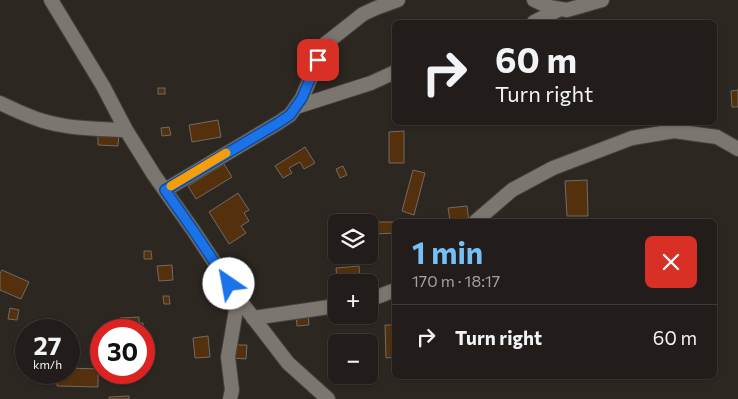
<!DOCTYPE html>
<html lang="en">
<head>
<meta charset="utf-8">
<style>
  :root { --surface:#221d1a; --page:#2e2a27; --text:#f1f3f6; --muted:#a2a2a2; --line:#3f3b39; --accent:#77bff7 }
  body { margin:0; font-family:Commissioner,sans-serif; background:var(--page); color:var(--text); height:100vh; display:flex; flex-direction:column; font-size:19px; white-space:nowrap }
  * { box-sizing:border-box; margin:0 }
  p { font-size:16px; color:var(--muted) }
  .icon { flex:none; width:28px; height:28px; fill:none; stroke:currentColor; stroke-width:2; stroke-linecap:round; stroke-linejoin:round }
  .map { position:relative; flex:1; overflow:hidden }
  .panel { position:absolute; left:392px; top:219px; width:325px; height:160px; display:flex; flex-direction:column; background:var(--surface); border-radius:8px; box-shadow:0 1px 4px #0004,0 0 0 1px var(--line) }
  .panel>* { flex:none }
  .guide { position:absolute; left:392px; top:20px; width:325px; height:105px; border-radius:8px; box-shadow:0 1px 4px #0004,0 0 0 1px var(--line); background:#221d1a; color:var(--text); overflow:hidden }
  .buttons { position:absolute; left:328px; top:214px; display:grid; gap:10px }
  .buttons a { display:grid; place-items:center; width:50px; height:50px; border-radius:8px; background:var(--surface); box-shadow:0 1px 4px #0004,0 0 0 1px var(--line); font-size:25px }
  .speed { position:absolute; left:15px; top:319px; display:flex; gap:10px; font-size:25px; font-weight:700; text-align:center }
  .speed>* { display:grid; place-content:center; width:65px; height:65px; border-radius:50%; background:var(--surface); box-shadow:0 1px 4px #0004,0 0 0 1px var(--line); line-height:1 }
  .speed small { font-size:12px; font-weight:400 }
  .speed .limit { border:8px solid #d22; background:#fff; color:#111 }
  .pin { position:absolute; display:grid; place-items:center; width:42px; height:42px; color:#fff; margin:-21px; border-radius:10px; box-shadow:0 2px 8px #0006 }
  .me { position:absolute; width:55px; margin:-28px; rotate:327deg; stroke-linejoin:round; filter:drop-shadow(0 0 4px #0008) }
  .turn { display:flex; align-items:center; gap:18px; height:105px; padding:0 20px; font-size:22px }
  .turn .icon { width:65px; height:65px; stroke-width:2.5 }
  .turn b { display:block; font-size:35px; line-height:42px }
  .round { display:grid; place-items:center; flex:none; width:52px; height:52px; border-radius:8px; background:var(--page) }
  .headline { display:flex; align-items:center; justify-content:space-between; height:85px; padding:0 20px }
  h1 { font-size:30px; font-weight:700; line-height:38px; color:var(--accent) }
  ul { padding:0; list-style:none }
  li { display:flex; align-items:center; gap:15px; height:65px; padding:0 20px; border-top:1px solid var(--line) }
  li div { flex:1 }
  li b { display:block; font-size:19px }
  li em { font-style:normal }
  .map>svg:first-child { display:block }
  .building { fill:#54310c; stroke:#716a65 }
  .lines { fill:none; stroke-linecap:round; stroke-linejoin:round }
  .minor-casing { stroke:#47423e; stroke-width:16 }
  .minor { stroke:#7c7670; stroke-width:14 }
  .route-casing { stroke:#114b97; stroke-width:12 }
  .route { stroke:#1a73e8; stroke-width:9 }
  .slow { stroke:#f59e0b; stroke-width:9 }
</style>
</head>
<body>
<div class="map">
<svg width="738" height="399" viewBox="0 0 738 399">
  <rect width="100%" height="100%" fill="#2d2722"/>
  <g class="building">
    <rect x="158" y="88" width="7" height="6"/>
    <path d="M738,90V107H732L731,91Z"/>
    <path d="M218,120L221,137L192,142L189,125Z"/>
    <path d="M169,127L171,135L162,136L161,128Z"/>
    <path d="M404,131V163H389V132Z"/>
    <path d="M98,132L119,133L118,146L98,145Z"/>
    <path d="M305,147L315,163L304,169L300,162L289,168L292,173L283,178L275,166Z"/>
    <path d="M224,164L232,177L196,199L188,186Z"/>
    <path d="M343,166L347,175L340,178L336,169Z"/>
    <path d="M413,170L425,173L414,215L402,211Z"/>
    <path d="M587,180L588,216H567L565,181Z"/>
    <path d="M238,193L249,210L244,213L249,221L241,226L246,233L229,244L209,212Z"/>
    <path d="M467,206L469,221H450L448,208Z"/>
    <path d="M376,222H395V233L376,234Z"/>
    <path d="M144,251H151L152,259H144Z"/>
    <path d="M172,265L173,280L159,281L157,266Z"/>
    <path d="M359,266L360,281H355V282H336V285L332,286L331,278L337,277L336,268Z"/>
    <path d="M2,270L29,282L21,299L0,290V273Z"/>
    <path d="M163,296H169L170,304H164Z"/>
    <path d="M10,308L19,310L17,320L8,319Z"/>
    <path d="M308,311L309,325L297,326L296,313Z"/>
    <path d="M139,317V323H143L144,330H116L115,323L120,322V318Z"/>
    <path d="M385,325H395V357L386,358Z"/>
    <path d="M208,336L210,357L195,358L193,338Z"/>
    <path d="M234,345H247L246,359L233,358Z"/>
    <path d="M373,347L374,362H369V348Z"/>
    <path d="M144,353H146L147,364H144L145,369H144Z"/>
    <path d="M69,368L98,369V387L57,386L58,372H69Z"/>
    <path d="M129,396V399H109V397Z"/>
  </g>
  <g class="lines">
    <defs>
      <g id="minor">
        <path d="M51,0L103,86L126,130L154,175L193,230L238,298L288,363L328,399"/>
        <path d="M534,0L549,7L567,10L602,0"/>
        <path d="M534,22L560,9"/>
        <path d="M0,103C15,110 31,118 47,122C73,129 100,129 126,130"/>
        <path d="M296,107L371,83L395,72"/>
        <path d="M165,190L278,123L290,115L302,98L325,44L363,14L376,8L398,0"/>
        <path d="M476,221L512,190L553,168L632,138L674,131L717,137L738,149"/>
        <path d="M369,300L395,290"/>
        <path d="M253,318L336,306"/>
        <path d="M230,399L232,390L228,357L238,298"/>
      </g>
    </defs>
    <use href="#minor" class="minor-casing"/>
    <use href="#minor" class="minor"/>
  </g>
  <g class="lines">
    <defs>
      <path id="route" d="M229,284L193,230L165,190L278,123L290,115L302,98L318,60"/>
    </defs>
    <use href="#route" class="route-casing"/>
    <use href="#route" class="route"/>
    <path class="slow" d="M171,186L226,153"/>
  </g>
</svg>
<div class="buttons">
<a><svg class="icon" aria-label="layers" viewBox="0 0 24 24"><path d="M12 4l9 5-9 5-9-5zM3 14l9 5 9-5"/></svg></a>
<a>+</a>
<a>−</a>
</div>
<div class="speed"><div>27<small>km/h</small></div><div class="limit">30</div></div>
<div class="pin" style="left:318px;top:60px;background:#d93025"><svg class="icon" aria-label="arrive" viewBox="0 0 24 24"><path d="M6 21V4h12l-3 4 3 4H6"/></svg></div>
<svg class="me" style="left:229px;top:284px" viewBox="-20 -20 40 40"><circle r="19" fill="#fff"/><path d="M0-13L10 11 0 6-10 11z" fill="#1a73e8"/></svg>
<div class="guide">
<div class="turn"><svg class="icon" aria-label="right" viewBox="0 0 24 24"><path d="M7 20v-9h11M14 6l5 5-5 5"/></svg><div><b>60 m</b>Turn right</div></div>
</div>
<section class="panel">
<div class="headline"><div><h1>1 min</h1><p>170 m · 18:17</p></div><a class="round" style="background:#d93025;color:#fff"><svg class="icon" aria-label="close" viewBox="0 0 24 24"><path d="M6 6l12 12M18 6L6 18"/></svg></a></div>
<ul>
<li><svg class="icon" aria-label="right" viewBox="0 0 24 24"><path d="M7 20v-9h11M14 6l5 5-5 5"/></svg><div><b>Turn right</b></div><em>60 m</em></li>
</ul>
</section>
</div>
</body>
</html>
